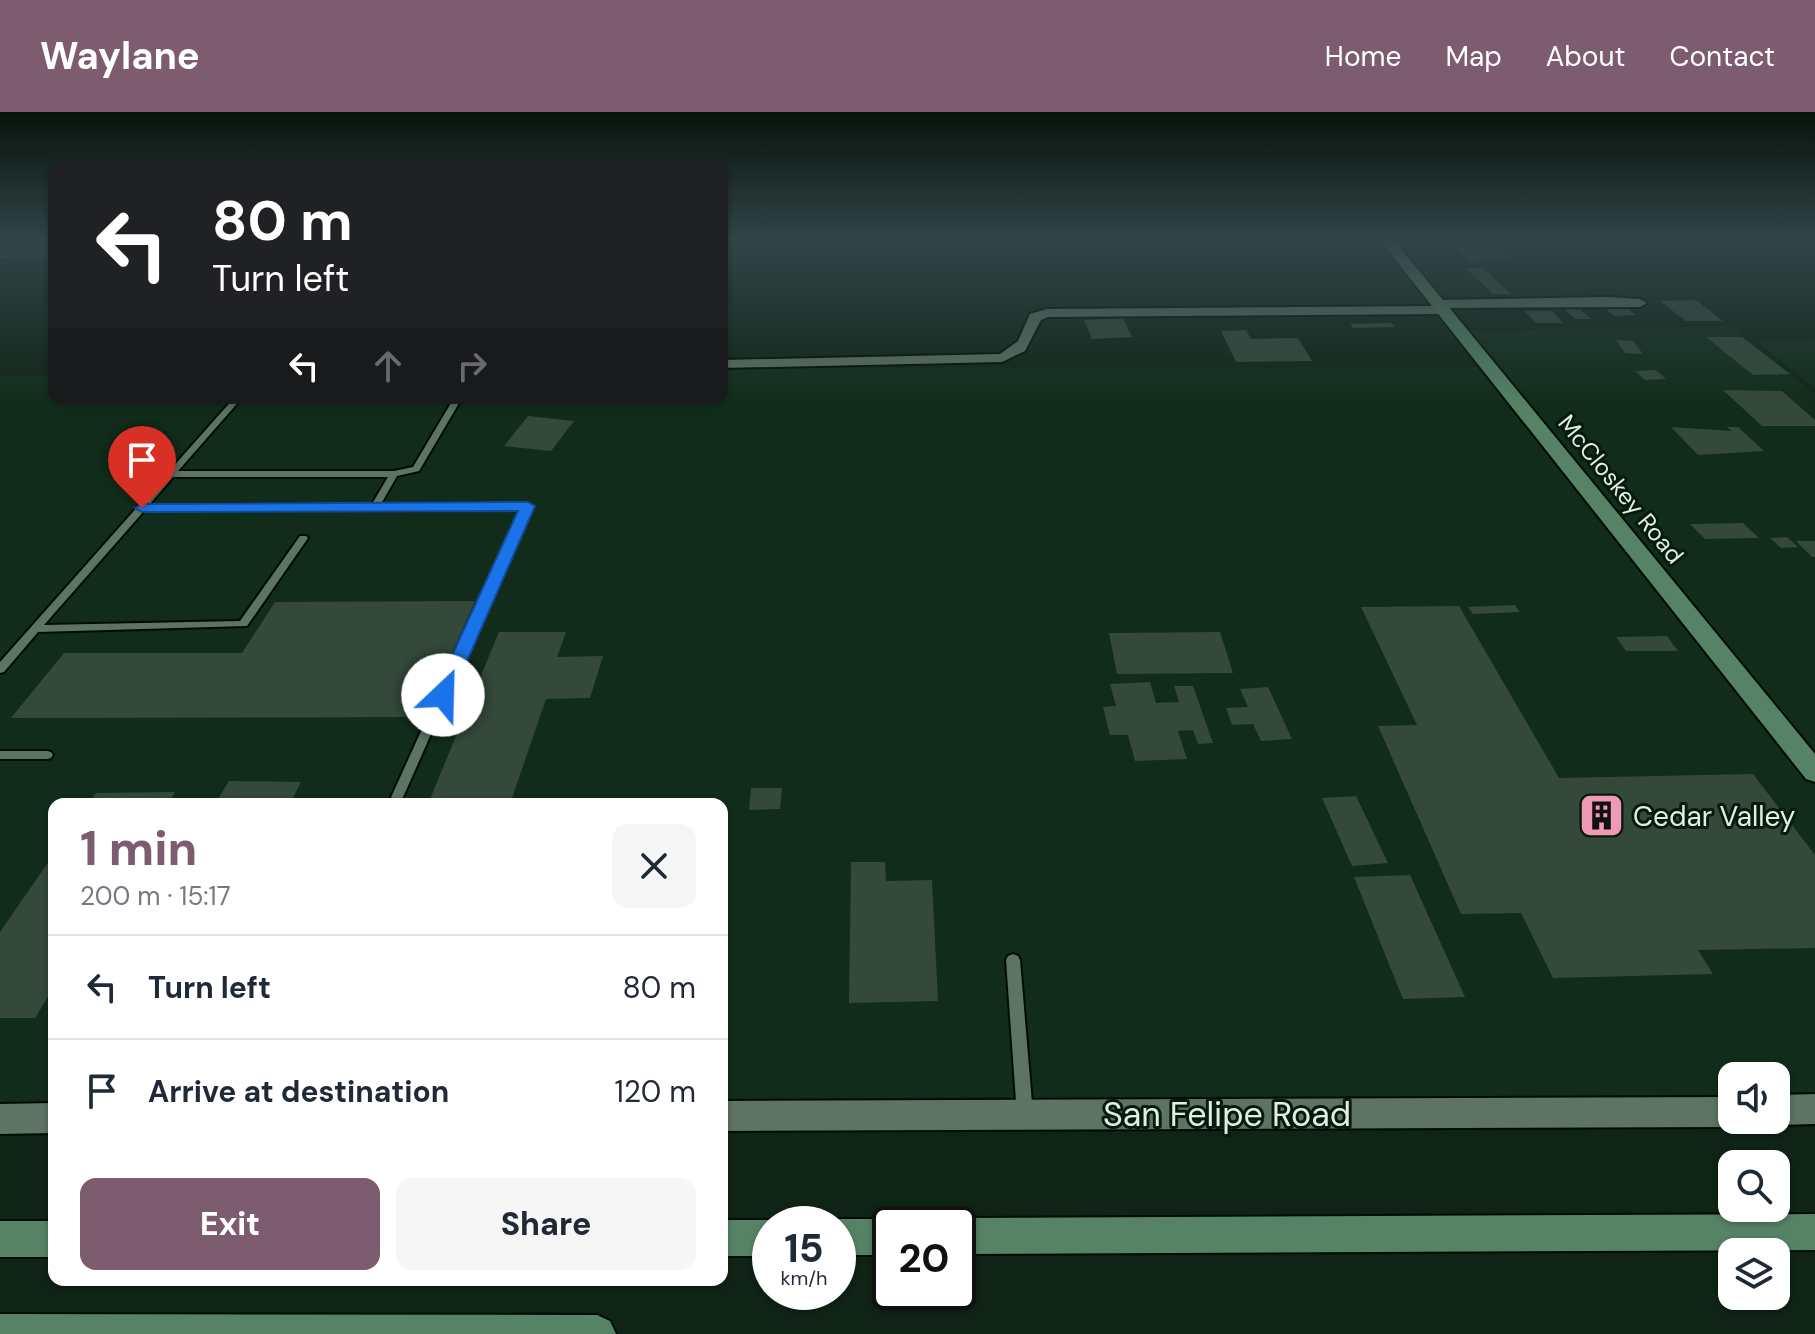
<!DOCTYPE html>
<html lang="en">
<head>
<meta charset="utf-8">
<style>
  :root { --surface:#fff; --page:#f6f6f7; --text:#1f2937; --muted:#747a83; --line:#e0e1e3; --accent:#7d5c70 }
  body { margin:0; font-family:"DM Sans",sans-serif; background:var(--page); color:var(--text); height:100vh; display:flex; flex-direction:column; font-size:30px; white-space:nowrap }
  * { box-sizing:border-box; margin:0 }
  p { font-size:26px; color:var(--muted) }
  .icon { flex:none; width:44px; height:44px; fill:none; stroke:currentColor; stroke-width:2; stroke-linecap:round; stroke-linejoin:round }
  .map { position:relative; flex:1; overflow:hidden }
  .sheet { position:absolute; left:48px; top:686px; width:680px; height:488px; display:flex; flex-direction:column; background:var(--surface); border-radius:16px; box-shadow:0 2px 6px #0004 }
  .sheet>* { flex:none }
  .banner { position:absolute; left:48px; top:48px; width:680px; height:244px; border-radius:16px; box-shadow:0 2px 6px #0004; background:#202124; color:#fff; overflow:hidden }
  .fabs { position:absolute; left:1718px; top:950px; display:grid; gap:16px }
  .fabs a { display:grid; place-items:center; width:72px; height:72px; border-radius:16px; background:var(--surface); box-shadow:0 2px 6px #0004; font-size:40px }
  .speed { position:absolute; left:752px; top:1094px; display:flex; gap:16px; font-size:40px; font-weight:700; text-align:center }
  .speed>* { display:grid; place-content:center; width:104px; height:104px; border-radius:50%; background:var(--surface); box-shadow:0 2px 6px #0004; line-height:1 }
  .speed small { font-size:20px; font-weight:400 }
  .speed .limit { border:4px solid #111; border-radius:12px; background:#fff; color:#111 }
  .pin { position:absolute; display:grid; place-items:center; width:68px; height:68px; color:#fff; margin:-82px -34px; border-radius:50% 50% 50% 0; rotate:-45deg; box-shadow:0 0 8px #0007 }
  .pin .icon { rotate:45deg }
  .me { position:absolute; width:88px; margin:-44px; rotate:24deg; stroke-linejoin:round; filter:drop-shadow(0 0 6px #0008) }
  .turn { display:flex; align-items:center; gap:28px; height:168px; padding:0 32px; font-size:36px }
  .turn .icon { width:104px; height:104px; stroke-width:2.5 }
  .turn b { display:block; font-size:56px; line-height:68px }
  .lanes { display:flex; align-items:center; height:76px; padding:0 32px; background:#0003; justify-content:center; gap:40px; direction:ltr }
  .lanes .off { opacity:.35 }
  .round { display:grid; place-items:center; flex:none; width:84px; height:84px; border-radius:16px; background:var(--page) }
  .headline { display:flex; align-items:center; justify-content:space-between; height:136px; padding:0 32px }
  h1 { font-size:48px; font-weight:800; line-height:60px; color:var(--accent) }
  .primary-button { display:flex; gap:16px; margin-top:auto; padding:16px 32px }
  .primary-button a { flex:1; height:92px; border-radius:16px; background:var(--accent); color:#fff; font-size:32px; font-weight:800; line-height:92px; text-align:center }
  .primary-button a+a { background:var(--page); color:var(--text) }
  ul { padding:0; list-style:none }
  li { display:flex; align-items:center; gap:24px; height:104px; padding:0 32px; border-top:2px solid var(--line) }
  li div { flex:1 }
  li b { display:block; font-size:30px }
  li em { font-style:normal }
  header { display:flex; align-items:center; gap:48px; box-sizing:border-box; height:112px; padding:0 40px; background:var(--accent); color:#fff }
  header strong { font-size:38px }
  nav { display:flex; gap:44px; margin-inline-start:auto; font-size:28px }
  .map>svg:first-child { display:block }
  .built { fill:#112c1a }
  .building { fill:#34493a }
  .lines { fill:none; stroke-linecap:round; stroke-linejoin:round }
  .lane-casing { stroke:#000c03; stroke-width:4 }
  .street-casing { stroke:#000c03; stroke-width:4 }
  .secondary-casing { stroke:#000c03; stroke-width:4 }
  .lane { fill:#5d7363; fill-rule:evenodd }
  .street { fill:#5d7363; fill-rule:evenodd }
  .secondary { fill:#568365; fill-rule:evenodd }
  .route { fill:#1a73e8; stroke:#114b97; stroke-width:2 }
  .labels { text-anchor:middle; dominant-baseline:central; stroke-width:6; stroke-linejoin:round; paint-order:stroke }
  .far-street-label { font-size:24px; fill:#e1eee4; stroke:#061a0d }
  .poi-label { font-size:28px; fill:#e1eee4; stroke:#061a0d; text-anchor:start }
  .near-street-label { font-size:34px; fill:#e1eee4; stroke:#061a0d }
</style>
</head>
<body>
<header>
<strong>Waylane</strong>
<nav><a>Home</a><a>Map</a><a>About</a><a>Contact</a></nav>
</header>
<div class="map">
<svg width="1815" height="1222" viewBox="0 0 1815 1222">
  <rect width="100%" height="100%" fill="#0f2316"/>
  <g class="built">
    <path d="M1730,214L1815,282V997L1776,998V964H1732V1000L722,1004V692H54V1007H0V264L54,263V286H722V256L1484,255L1553,336L1470,219Z"/>
    <path d="M1815,227V277L1755,228Z"/>
  </g>
  <g class="building">
    <path d="M1438,127L1494,131L1514,148L1470,149L1452,132H1443Z"/>
    <path d="M54,132V138L45,145L0,146V139L8,133Z"/>
    <path d="M1466,156H1483L1511,182H1493Z"/>
    <path d="M1696,188L1723,209H1686L1660,189Z"/>
    <path d="M1626,195L1636,203L1614,204L1605,196Z"/>
    <path d="M1563,196H1578L1591,207H1576Z"/>
    <path d="M1524,199H1552L1563,211H1536Z"/>
    <path d="M1123,206L1132,225L1092,227L1084,208Z"/>
    <path d="M1391,211L1395,215L1353,216L1350,212Z"/>
    <path d="M1246,218L1251,227L1298,226L1312,249L1236,250L1221,219Z"/>
    <path d="M1706,225H1742L1790,262L1753,263Z"/>
    <path d="M1616,228L1633,229L1643,242L1625,241Z"/>
    <path d="M1656,258L1666,267L1645,268L1635,259Z"/>
    <path d="M1723,278L1782,279L1815,308V314H1762Z"/>
    <path d="M528,304L574,309L551,339L504,334Z"/>
    <path d="M1671,315L1732,319L1727,315H1738L1764,339L1698,343Z"/>
    <path d="M1743,411L1759,426L1705,427L1690,412Z"/>
    <path d="M1787,425L1798,435L1781,436L1770,426Z"/>
    <path d="M1796,429H1815V445H1812Z"/>
    <path d="M475,489L423,605L11,606L64,541H242L275,490Z"/>
    <path d="M1515,493L1520,500L1473,502L1468,495Z"/>
    <path d="M1459,494L1559,666L1753,662L1815,743V836L1698,838L1713,862L1553,866L1521,801L1461,802L1378,614L1417,613L1361,495Z"/>
    <path d="M499,520H566L557,545L603,544L590,586L546,587L510,692H428Z"/>
    <path d="M1220,520L1233,561L1117,562L1109,521Z"/>
    <path d="M1667,524L1678,539H1626L1616,525Z"/>
    <path d="M1150,570L1156,591L1179,590L1174,574H1193L1213,631L1198,632L1193,618L1178,619L1187,647L1135,649L1128,623H1110L1103,595L1116,594L1110,572Z"/>
    <path d="M1268,575L1292,627L1261,629L1253,612L1232,613L1226,596L1248,595L1240,577Z"/>
    <path d="M229,669L301,670L290,692H215Z"/>
    <path d="M751,676H782L780,697L749,698Z"/>
    <path d="M175,680L168,692H88L96,681Z"/>
    <path d="M1356,684L1388,751L1352,754L1322,686Z"/>
    <path d="M54,742V875L35,906H0V820Z"/>
    <path d="M851,750H885L886,769L932,768L938,889L849,891Z"/>
    <path d="M1410,763L1465,885L1403,887L1354,765Z"/>
  </g>
  <g class="lines">
    <defs>
      <g id="lane">
        <path d="M234,286H242L178,359H394L413,355L454,286H462L419,359L397,364L381,392L528,391L532,394L400,692H388L522,397L144,399L44,513L240,509L300,424H306L308,426L247,514L38,520L4,560L0,561V550ZM173,365H388L372,392L149,393Z"/>
        <path d="M0,639H47L51,640L53,643L51,646L47,647H0Z"/>
        <path d="M1013,842L1018,844L1020,848L1033,1003L1030,1008L1025,1010L1020,1008L1017,1003L1006,848L1008,844Z"/>
      </g>
      <g id="street">
        <path d="M1607,185L1640,187L1647,191L1640,195L1449,196V201L1444,202L1048,205L1041,208L1025,239L1002,250L722,256V248L1000,242L1018,229L1030,202L1047,197L1434,194V189L1439,188Z"/>
        <path d="M1815,982V1012L1776,1013L1765,1009L1776,1008V983Z"/>
        <path d="M1732,985V1008H1744L1732,1015L722,1019V989Z"/>
        <path d="M54,991V1021L0,1022V992Z"/>
      </g>
      <g id="secondary">
        <path d="M1379,127H1393L1815,642V670L1806,667Z"/>
        <path d="M1815,1102V1138L958,1142V1112H945L958,1106Z"/>
        <path d="M838,1107H890L901,1112H890V1143H838V1112H827Z"/>
        <path d="M722,1108H770L779,1112H770V1144H722Z"/>
        <rect x="0" y="1109" width="54" height="36"/>
        <path d="M0,1202L597,1203L610,1209L616,1222H0Z"/>
      </g>
    </defs>
    <use href="#lane" class="lane-casing"/>
    <use href="#street" class="street-casing"/>
    <use href="#secondary" class="secondary-casing"/>
    <use href="#lane" class="lane"/>
    <use href="#street" class="street"/>
    <use href="#secondary" class="secondary"/>
  </g>
  <linearGradient id="sky" x2="0" y2="1"><stop stop-color="#08130c"/><stop offset="0.43" stop-color="#314547"/><stop offset="1" stop-color="#314547" stop-opacity="0"/></linearGradient>
  <rect width="1815" height="298" fill="url(#sky)"/>
  <path class="route" d="M528,390L535,394L452,583L443,589L434,583L518,399L142,400L135,396L142,392Z"/>
  <defs>
    <symbol id="building-square" viewBox="-11 -11 22 22"><rect x="-9" y="-9" width="18" height="18" rx="4" fill="#f09ab5" stroke="#061a0d"/><path d="M-4-6H4V6H1V3H-1V6H-4ZM-2.5-4.3h1.7v1.8h-1.7ZM.8-4.3h1.7v1.8H.8ZM-2.5-1h1.7V.8h-1.7ZM.8-1h1.7V.8H.8Z" fill="#111"/></symbol>
  </defs>
  <g fill-rule="evenodd">
    <use href="#building-square" x="1576" y="678" width="51" height="51"/>
  </g>
  <g class="labels">
    <g class="far-street-label">
      <text transform="translate(1621 377) rotate(51)">McCloskey Road</text>
    </g>
    <g class="poi-label">
      <text x="1633" y="704">Cedar Valley</text>
    </g>
    <g class="near-street-label">
      <text x="1227" y="1002">San Felipe Road</text>
    </g>
  </g>
</svg>
<div class="fabs">
<a><svg class="icon" aria-label="sound" viewBox="0 0 24 24"><path d="M4 9h4l5-4v14l-5-4H4zM17 9q2 3 0 6"/></svg></a>
<a><svg class="icon" aria-label="search" viewBox="0 0 24 24"><circle cx="10" cy="10" r="6"/><path d="M15 15l6 6"/></svg></a>
<a><svg class="icon" aria-label="layers" viewBox="0 0 24 24"><path d="M12 4l9 5-9 5-9-5zM3 14l9 5 9-5"/></svg></a>
</div>
<div class="speed"><div>15<small>km/h</small></div><div class="limit">20</div></div>
<div class="pin" style="left:142px;top:396px;background:#d93025"><svg class="icon" aria-label="arrive" viewBox="0 0 24 24"><path d="M6 21V4h12l-3 4 3 4H6"/></svg></div>
<svg class="me" style="left:443px;top:583px" viewBox="-20 -20 40 40"><circle r="19" fill="#fff"/><path d="M0-13L10 11 0 6-10 11z" fill="#1a73e8"/></svg>
<div class="banner">
<div class="turn"><svg class="icon" aria-label="left" viewBox="0 0 24 24"><path d="M17 20v-9H6M10 6l-5 5 5 5"/></svg><div><b>80 m</b>Turn left</div></div>
<div class="lanes"><svg class="icon" aria-label="left" viewBox="0 0 24 24"><path d="M17 20v-9H6M10 6l-5 5 5 5"/></svg><svg class="icon off" aria-label="ahead" viewBox="0 0 24 24"><path d="M12 20V5M6 11l6-6 6 6"/></svg><svg class="icon off" aria-label="right" viewBox="0 0 24 24"><path d="M7 20v-9h11M14 6l5 5-5 5"/></svg></div>
</div>
<section class="sheet">
<div class="headline"><div><h1>1 min</h1><p>200 m · 15:17</p></div><a class="round"><svg class="icon" aria-label="close" viewBox="0 0 24 24"><path d="M6 6l12 12M18 6L6 18"/></svg></a></div>
<ul>
<li><svg class="icon" aria-label="left" viewBox="0 0 24 24"><path d="M17 20v-9H6M10 6l-5 5 5 5"/></svg><div><b>Turn left</b></div><em>80 m</em></li>
<li><svg class="icon" aria-label="arrive" viewBox="0 0 24 24"><path d="M6 21V4h12l-3 4 3 4H6"/></svg><div><b>Arrive at destination</b></div><em>120 m</em></li>
</ul>
<div class="primary-button"><a>Exit</a><a>Share</a></div>
</section>
</div>
</body>
</html>
